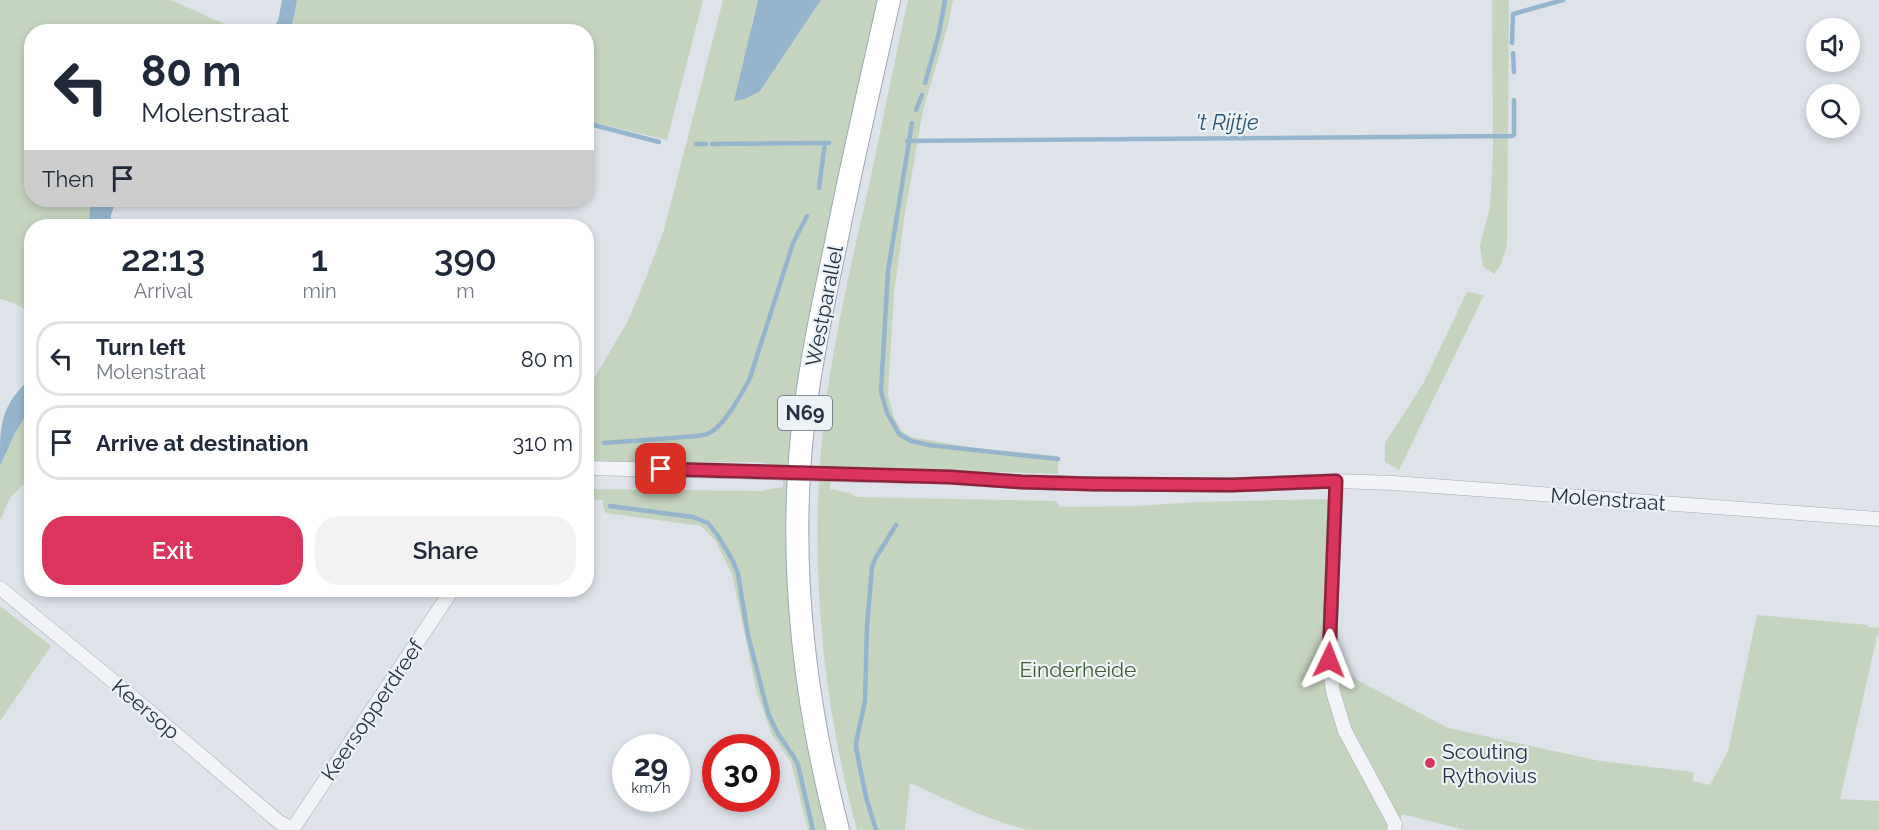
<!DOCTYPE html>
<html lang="en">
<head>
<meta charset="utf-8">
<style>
  :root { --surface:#fff; --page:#f2f2f3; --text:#1f2937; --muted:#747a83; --line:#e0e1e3; --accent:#db355d }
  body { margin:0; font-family:Raleway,sans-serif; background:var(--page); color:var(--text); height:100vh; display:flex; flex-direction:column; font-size:22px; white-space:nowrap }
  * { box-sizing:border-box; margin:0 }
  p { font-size:20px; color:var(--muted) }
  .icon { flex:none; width:33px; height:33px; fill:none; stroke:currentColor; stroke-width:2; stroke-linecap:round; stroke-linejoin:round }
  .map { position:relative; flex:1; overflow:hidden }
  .sheet { position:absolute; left:24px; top:219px; width:570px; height:378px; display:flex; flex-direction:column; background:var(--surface); border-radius:24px; box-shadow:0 3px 9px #0003 }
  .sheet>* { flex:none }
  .guide { position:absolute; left:24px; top:24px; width:570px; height:183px; border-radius:24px; box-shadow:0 3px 9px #0003; background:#fff; color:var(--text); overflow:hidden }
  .buttons { position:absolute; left:1806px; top:18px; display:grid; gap:12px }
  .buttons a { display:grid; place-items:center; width:54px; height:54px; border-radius:50%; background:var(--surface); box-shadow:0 3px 9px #0003; font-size:30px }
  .speed { position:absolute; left:612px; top:734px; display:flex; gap:12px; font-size:30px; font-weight:700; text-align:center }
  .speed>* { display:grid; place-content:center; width:78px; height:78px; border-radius:50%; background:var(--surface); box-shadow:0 3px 9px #0003; line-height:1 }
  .speed small { font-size:15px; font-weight:400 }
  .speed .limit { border:9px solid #d22; background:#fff; color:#111 }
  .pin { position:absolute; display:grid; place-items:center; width:51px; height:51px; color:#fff; margin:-26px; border-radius:12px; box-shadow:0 3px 9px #0006 }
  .me { position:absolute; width:66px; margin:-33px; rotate:2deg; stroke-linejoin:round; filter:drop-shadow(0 0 4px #0008) }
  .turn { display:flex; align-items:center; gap:21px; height:126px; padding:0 18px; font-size:27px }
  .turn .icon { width:78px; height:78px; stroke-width:2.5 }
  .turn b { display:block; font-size:42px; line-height:51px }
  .then { display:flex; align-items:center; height:57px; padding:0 18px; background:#0003; gap:12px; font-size:22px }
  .eta { display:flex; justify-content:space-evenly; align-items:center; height:102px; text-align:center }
  .eta b { font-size:36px; font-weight:600; line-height:42px }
  .action { display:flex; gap:12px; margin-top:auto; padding:12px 18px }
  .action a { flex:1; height:69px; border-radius:24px; background:var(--accent); color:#fff; font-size:24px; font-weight:600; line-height:69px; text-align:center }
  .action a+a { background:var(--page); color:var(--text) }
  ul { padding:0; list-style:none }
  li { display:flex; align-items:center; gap:18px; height:75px; margin:0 12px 9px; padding:0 6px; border:3px solid var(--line); border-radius:24px }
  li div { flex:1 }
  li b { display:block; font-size:22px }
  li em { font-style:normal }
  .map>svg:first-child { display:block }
  .green { fill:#c5d4be }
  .water { fill:#94b5cd }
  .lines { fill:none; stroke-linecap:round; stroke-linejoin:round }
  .stream { stroke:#94b5cd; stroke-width:4.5 }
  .minor-casing { stroke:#a2aab3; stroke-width:15 }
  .primary-casing { stroke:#9ca8b6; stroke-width:24 }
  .minor { stroke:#f1f3f7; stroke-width:14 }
  .primary { stroke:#fff; stroke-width:22 }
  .minor-bridge-casing { stroke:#a2aab3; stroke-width:15; stroke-linecap:butt }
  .minor-bridge { stroke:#f1f3f7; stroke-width:14 }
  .route-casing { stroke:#8e223c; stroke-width:15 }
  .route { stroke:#db355d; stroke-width:10 }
  .poi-dot { fill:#db355d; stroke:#edf2f6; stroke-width:2 }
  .labels { text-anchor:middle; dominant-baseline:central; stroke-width:4.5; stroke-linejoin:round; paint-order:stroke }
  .shield { fill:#edf2f6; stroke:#616c77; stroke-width:1.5 }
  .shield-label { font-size:20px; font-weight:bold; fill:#253241 }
  .street-label { font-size:21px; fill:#253241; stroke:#edf2f6 }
  .park-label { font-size:21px; fill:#3e5e31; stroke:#edf2f6 }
  .poi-label { font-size:21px; fill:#253241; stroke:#edf2f6; text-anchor:start }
  .water-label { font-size:22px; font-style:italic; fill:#2b5579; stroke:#edf2f6 }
</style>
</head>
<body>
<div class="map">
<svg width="1879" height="830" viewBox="0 0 1879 830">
  <rect width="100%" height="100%" fill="#dde3e9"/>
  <g class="green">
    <path d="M0,0H171L240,31L32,32V200H92L90,205L89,226H32L31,313L14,303L0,299Z"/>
    <path d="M297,0H703L667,140L587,121L586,32H288L293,21Z"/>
    <path d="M723,0H758L751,27L760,91L821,0H885L796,462L834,830H808L791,762L772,735L757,693L732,574L715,540L701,526L606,513L603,508V500L587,499V489H589L761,491L783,487L784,468L759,462L587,463L586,392L628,321L645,280L664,230Z"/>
    <path d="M908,0H953L947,29L923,110L905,213L894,293L888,394L894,418L902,431L911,437L974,448L1058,456V474L851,467L831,470L830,489L850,493L857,497L1056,501L1060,507L1138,506L1195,502L1330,499L1327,664L1448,728L1600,761L1693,772V781L1710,785L1728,751L1757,615L1868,625V627L1879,628L1840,799L1879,801V830H1465L1402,814L1397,830H1027C987,820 948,800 910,783L905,830H857C819,690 807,539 827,395C837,324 853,255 869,186C882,124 894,62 908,0Z"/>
    <path d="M1492,0H1509L1507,246L1501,264L1494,274L1483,267L1480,246L1490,207L1493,151Z"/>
    <path d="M1467,292L1484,295L1399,470L1385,462V443L1423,384Z"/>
    <path d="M31,407V476L10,498L0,520V466L15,433Z"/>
    <path d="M0,606L51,646L0,721Z"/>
  </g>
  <g class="water">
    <path d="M282,0H297L293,21L288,31H270L278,21Z"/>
    <path d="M758,0H821L760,91L745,99L734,101Z"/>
    <path d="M92,200H116L111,215L110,226H89L90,205Z"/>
    <path d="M31,377V407L15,433L0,466C0,422 0,408 31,377Z"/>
  </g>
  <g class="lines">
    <g class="stream">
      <path d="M1512,43L1513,14L1563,0"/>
      <path d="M1513,53L1514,72"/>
      <path d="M925,83L939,33L945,0"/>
      <path d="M916,110L922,95"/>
      <path d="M586,123L659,142"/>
      <path d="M912,123L888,271L881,391L887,413L899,434L911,441L929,445L1058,459"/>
      <path d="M907,141L1512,136L1514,135V100"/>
      <path d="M696,144H706"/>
      <path d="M712,144L829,143"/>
      <path d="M819,188L825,143"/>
      <path d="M604,443L697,436C702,435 707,435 711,432C725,424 743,392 750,378L793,243L807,216"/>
      <path d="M610,506L693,517L708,523L718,536L733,561L738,574L748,635L768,713L778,734L794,757L798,765L813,830"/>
      <path d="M876,830L866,797L856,748V743L865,701L867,626L872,567L875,559L896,525"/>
    </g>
    <defs>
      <g id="minor">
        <path d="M586,468L758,472"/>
        <path d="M856,475L950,477L1022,482L1094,484L1231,485L1336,481L1393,483L1879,519"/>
        <path d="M1336,481L1329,660L1333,692L1345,731L1395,824L1394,830"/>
        <path d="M0,588L130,695L279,822L293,829"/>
        <path d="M292,830L452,590"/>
      </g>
      <path id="primary" d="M838,830C804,699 788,561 803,426C810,365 823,304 836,243C852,162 871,81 889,0"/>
    </defs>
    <use href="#minor" class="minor-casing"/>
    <use href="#primary" class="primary-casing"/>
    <use href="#minor" class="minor"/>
    <use href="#primary" class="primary"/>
    <defs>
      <path id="minor-bridge" d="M758,472L856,475"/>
    </defs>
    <use href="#minor-bridge" class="minor-bridge-casing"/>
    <use href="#minor-bridge" class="minor-bridge"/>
  </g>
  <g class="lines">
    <defs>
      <path id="route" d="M661,469L950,477L1022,482L1094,484L1231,485L1336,481L1329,660"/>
    </defs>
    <use href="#route" class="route-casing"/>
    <use href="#route" class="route"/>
  </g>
  <circle class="poi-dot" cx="1430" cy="763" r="6"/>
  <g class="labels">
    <rect class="shield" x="778" y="396" width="54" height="34" rx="4.5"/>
    <g class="shield-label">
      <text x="805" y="413">N69</text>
    </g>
    <g class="street-label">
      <text transform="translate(824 306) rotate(-79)">Westparallel</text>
      <text transform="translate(1608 499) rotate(4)">Molenstraat</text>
      <text transform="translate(146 709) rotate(40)">Keersop</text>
      <text transform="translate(372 710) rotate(-56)">Keersopperdreef</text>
    </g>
    <g class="park-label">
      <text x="1078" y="669">Einderheide</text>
    </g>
    <g class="poi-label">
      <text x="1442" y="751">Scouting<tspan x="1442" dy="24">Rythovius</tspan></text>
    </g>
    <g class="water-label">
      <text x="1227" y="122">'t Rijtje</text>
    </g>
  </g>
</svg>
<div class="buttons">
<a><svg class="icon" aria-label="sound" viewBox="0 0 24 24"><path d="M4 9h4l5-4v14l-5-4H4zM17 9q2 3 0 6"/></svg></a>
<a><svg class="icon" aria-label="search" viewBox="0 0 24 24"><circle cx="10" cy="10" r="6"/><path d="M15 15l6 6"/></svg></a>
</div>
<div class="speed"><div>29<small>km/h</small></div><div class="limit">30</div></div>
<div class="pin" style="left:661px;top:469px;background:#d93025"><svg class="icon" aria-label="arrive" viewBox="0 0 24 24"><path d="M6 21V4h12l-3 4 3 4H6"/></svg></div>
<svg class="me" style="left:1329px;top:660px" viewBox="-20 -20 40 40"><path d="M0-17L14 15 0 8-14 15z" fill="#db355d" stroke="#fff" stroke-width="4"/></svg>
<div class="guide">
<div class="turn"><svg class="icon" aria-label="left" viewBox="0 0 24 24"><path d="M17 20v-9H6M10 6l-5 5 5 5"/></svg><div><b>80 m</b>Molenstraat</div></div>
<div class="then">Then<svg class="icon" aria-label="arrive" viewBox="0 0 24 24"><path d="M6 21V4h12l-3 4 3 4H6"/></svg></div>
</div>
<section class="sheet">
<div class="eta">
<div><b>22:13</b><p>Arrival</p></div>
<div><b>1</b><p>min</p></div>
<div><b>390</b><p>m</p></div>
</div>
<ul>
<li><svg class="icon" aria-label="left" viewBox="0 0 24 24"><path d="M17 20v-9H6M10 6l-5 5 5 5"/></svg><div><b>Turn left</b><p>Molenstraat</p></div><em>80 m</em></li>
<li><svg class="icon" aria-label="arrive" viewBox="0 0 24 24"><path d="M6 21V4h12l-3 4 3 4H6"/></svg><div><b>Arrive at destination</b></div><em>310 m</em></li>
</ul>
<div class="action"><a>Exit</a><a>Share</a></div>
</section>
</div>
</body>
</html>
